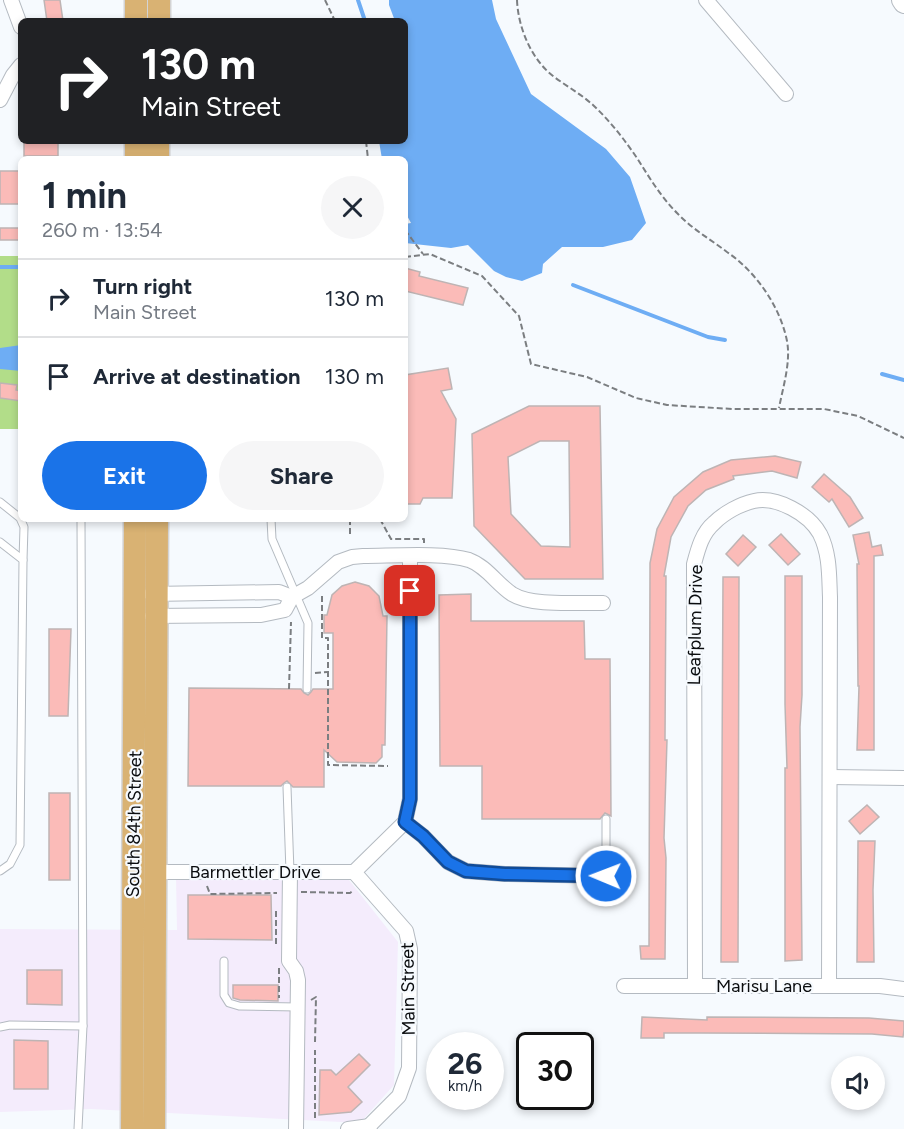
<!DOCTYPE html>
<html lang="en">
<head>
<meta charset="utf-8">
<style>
  :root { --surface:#fff; --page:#f6f6f7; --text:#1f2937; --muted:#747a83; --line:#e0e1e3; --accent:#1a73e8 }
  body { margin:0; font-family:Figtree,sans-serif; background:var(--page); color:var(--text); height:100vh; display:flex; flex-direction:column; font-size:22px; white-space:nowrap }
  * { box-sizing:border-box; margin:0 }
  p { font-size:20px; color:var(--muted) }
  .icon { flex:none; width:33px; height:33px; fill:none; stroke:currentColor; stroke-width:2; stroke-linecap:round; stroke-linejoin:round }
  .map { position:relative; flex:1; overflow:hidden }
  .sheet { position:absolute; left:18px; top:156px; width:390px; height:366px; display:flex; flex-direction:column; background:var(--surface); border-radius:9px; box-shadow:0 3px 9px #0003 }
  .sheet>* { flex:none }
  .top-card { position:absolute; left:18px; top:18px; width:390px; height:126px; border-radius:9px; box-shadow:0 3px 9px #0003; background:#202124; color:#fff; overflow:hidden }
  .fabs { position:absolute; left:831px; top:1056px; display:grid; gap:12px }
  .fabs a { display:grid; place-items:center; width:54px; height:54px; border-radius:50%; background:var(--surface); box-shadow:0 3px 9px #0003; font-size:30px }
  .speed { position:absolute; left:426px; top:1032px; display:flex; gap:12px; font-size:30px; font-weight:700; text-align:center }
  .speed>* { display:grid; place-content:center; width:78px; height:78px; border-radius:50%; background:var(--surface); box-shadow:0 3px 9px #0003; line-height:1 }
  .speed small { font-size:15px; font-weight:400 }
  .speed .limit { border:3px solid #111; border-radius:9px; background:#fff; color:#111 }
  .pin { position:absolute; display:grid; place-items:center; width:51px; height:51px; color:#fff; margin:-26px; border-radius:12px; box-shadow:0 3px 9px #0006 }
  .me { position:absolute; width:66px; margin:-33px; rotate:271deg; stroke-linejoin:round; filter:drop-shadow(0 0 4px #0008) }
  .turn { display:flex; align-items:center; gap:21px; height:126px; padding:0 24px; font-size:27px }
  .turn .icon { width:78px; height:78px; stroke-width:2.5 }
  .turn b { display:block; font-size:42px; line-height:51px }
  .round { display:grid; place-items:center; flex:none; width:63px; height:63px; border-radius:32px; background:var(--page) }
  .head { display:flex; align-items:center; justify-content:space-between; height:102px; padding:0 24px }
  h1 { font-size:36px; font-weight:700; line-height:45px }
  .cta { display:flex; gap:12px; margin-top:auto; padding:12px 24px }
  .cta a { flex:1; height:69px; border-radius:36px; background:var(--accent); color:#fff; font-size:24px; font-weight:700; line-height:69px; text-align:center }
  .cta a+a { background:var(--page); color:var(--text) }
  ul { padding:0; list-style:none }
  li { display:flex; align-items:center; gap:18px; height:78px; padding:0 24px; border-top:2px solid var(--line) }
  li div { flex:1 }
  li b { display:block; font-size:22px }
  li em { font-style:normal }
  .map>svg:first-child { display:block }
  .commercial { fill:#f4ecfc }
  .green { fill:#b2dd89 }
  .water { fill:#6eadf4 }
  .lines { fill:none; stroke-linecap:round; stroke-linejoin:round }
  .stream { stroke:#6eadf4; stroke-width:4 }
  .building { fill:#fbbbb8; stroke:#beb4b4; stroke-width:1.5; fill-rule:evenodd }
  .lane-casing { stroke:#b4bac1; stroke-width:9 }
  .street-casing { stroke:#b4bac1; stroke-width:16 }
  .secondary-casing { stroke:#b4bac1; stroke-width:22 }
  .primary-casing { stroke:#d3d3d4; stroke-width:25 }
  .path { stroke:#7b7e81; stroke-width:2; stroke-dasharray:6 3; stroke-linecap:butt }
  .lane { stroke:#fff; stroke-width:7 }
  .street { stroke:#fff; stroke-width:14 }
  .secondary { stroke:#fff; stroke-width:20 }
  .primary { stroke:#d9b273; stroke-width:22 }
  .route-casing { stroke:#114b97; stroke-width:15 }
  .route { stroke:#1a73e8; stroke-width:10 }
  .labels { text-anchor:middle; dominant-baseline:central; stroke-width:4.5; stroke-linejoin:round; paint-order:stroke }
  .street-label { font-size:18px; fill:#0a0c0e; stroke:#f6fafe }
</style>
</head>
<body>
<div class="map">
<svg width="904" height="1129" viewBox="0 0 904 1129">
  <rect width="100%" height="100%" fill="#f6fafe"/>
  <path class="commercial" d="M176,878L349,880L398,942L394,1085L360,1123L91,1109L0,1112V929L177,930Z"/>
  <rect class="green" x="0" y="256" width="21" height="173"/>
  <g class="water">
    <path d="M389,0H492L496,19L531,94L606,149L630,177L646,223L632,240L603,247H562L543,264L542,273L522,281L506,277L494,271L468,245L451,248L405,243V224L411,223L405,212V159H382L379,141H405V21H395L389,5Z"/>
    <path d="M21,345V371L0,369V348Z"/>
  </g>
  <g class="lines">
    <g class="stream">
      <path d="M358,0L365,21"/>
      <path d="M0,267H21"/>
      <path d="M573,285L708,337L725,340"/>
      <path d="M882,374L904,380"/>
    </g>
  </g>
  <g class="building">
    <path d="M44,0H60L63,21H47Z"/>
    <rect x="24" y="141" width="34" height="15"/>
    <rect x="0" y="171" width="21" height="33"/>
    <rect x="0" y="228" width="21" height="12"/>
    <path d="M405,268L420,272L419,276L468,288L463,305L405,291Z"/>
    <path d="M448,368L452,389L441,391L456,419L452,498H423L420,504H405V375Z"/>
    <path d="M0,383L17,385L16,390L21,391V401L0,398Z"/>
    <path d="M529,406H600L603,579H525L474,526L472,434ZM540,441H569L570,547L541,546L511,514L508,457Z"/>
    <path d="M775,456L801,462L797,478L772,471L733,476L734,479L706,490L688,506L671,537L664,576H666L665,740H667L664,838L666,858L665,959H641L640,946H649L650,563L657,529L674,497L703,472L731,460Z"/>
    <path d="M824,474L850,497L863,518L849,527L832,499L829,502L812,487Z"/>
    <path d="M869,532L872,547L881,545L883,555L874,556V750H857L859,686H858L857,564H859L853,535Z"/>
    <path d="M781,534L800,554L788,565L769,545Z"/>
    <path d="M743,535L756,547L738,566L726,554Z"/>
    <path d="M785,576H802V695L800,727L802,960L785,961V768H787L785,704Z"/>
    <path d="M723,577H739L738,962H721Z"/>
    <path d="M355,582L369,586L379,596L383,616H387L385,745H382V757L376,763L337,762L324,750V787H293L287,781L284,783L281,786H188L189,688L301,689L304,693L308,695L311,692L313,689H333V633H324V615H327L332,595L342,586Z"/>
    <path d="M471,594V621H584L585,659H610L611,816L605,813L600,819H482V766H440L439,595Z"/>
    <path d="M49,629H71L68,716H49Z"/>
    <rect x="49" y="793" width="21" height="87"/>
    <path d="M867,805L879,817L860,834L849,821Z"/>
    <path d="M858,841H875L873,890L874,962H857Z"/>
    <path d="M188,895H271L272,940L188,939Z"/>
    <path d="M27,970H62V1005L27,1004Z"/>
    <path d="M233,985H278V1001L240,1000L233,998Z"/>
    <path d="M642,1017L707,1020V1017L869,1018L904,1021V1030L903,1037L872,1034L700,1033H664V1038H641Z"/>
    <path d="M14,1040L48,1041V1089H14Z"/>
    <path d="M359,1054L370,1065L348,1087L362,1102L351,1112L319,1115L320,1070H331L336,1075Z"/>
  </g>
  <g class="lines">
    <defs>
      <g id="lane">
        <path d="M0,502L20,518L24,527L23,560"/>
        <path d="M271,519L272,539L308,623L307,689"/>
        <path d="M0,542L23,560L20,845L10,864L0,871"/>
        <path d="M287,787L290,872"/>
        <path d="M606,876V819"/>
        <path d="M224,961V995L229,1003L239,1006L297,1007"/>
        <path d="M0,1027L10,1025L83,1026"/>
        <path d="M78,1129L83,1026L81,519"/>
      </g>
      <g id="street">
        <path d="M11,0L21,27"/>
        <path d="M706,0L786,94"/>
        <path d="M0,100L13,75L21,65"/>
        <path d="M151,594L279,592L292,597"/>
        <path d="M152,616L261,615L285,610L292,597L308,588L338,562L352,557L363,556C392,556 443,552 469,560C486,566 497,584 512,594C533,607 578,602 603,603"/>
        <path d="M830,777L904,778"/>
        <path d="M405,822L423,836L448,862L466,871L505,874L606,876"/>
        <path d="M156,872H354"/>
        <path d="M290,872L289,961L296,971L298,980L296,1129"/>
        <path d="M354,872L405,822L410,799V556"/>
        <path d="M354,872L406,931L410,949L409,1068L399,1096L366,1129"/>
        <path d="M624,986H880L904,989"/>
        <path d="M695,986L694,564C698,549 702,533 714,523C724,513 740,504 754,501C777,496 809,514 820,534C830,554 829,576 830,597L829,986"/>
        <path d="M348,1129L370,1126"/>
      </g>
      <path id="secondary" d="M902,0L904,3"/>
      <g id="primary">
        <path d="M136,21V0"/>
        <path d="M159,21V0"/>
        <path d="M136,159V141"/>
        <path d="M158,159V141"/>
        <path d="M132,1129L135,519"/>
        <path d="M154,1129L157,519"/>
      </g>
    </defs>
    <use href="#lane" class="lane-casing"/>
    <use href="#street" class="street-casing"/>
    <use href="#secondary" class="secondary-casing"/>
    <use href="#primary" class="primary-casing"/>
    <g class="path">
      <path d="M325,0L335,21"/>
      <path d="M517,0C518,27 531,59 553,76C566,86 581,94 593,105C610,121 624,139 637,158C649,177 661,197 677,213C692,229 710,239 727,252C756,272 780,306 787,341C791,362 783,387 779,408"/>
      <path d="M366,141L368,159"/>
      <path d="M405,230L423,254"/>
      <path d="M405,257L430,254L482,276L519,316L531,364L587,377L636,398L667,405L732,409H824L858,416L904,438"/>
      <path d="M350,519V535"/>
      <path d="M380,519L391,539H424V543"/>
      <path d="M322,596V638H328V765L388,766"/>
      <path d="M315,673L327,672"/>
      <path d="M289,689L291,622"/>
      <path d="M207,886L210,894L277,893"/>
      <path d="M301,892L350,893L354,890"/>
      <path d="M276,944V911"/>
      <path d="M279,968V998"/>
      <path d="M311,1000L316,997L315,1042"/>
      <path d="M315,1118V1050"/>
    </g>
    <use href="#lane" class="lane"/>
    <use href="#street" class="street"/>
    <use href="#secondary" class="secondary"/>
    <use href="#primary" class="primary"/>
  </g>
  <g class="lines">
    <defs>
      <path id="route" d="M410,591V799L405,822L423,836L448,862L466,871L505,874L606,876"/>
    </defs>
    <use href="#route" class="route-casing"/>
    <use href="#route" class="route"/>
  </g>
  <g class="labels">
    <g class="street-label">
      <text transform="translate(695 625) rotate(-89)">Leafplum Drive</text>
      <text transform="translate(134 824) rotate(-89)">South 84th Street</text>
      <text x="255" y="872">Barmettler Drive</text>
      <text x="764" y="986">Marisu Lane</text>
      <text transform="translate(408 989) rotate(-91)">Main Street</text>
    </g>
  </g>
</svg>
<div class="fabs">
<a><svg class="icon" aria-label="sound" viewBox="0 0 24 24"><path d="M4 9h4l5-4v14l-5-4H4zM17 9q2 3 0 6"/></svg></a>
</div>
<div class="speed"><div>26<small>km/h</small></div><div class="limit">30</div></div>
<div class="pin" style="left:410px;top:591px;background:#d93025"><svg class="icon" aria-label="arrive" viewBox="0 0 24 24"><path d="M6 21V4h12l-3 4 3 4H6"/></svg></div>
<svg class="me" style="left:606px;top:876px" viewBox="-20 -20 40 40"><circle r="17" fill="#1a73e8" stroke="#fff" stroke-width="3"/><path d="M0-11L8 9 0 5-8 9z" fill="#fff"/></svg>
<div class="top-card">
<div class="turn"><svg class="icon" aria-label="right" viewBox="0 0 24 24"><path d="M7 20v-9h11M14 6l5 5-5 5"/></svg><div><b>130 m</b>Main Street</div></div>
</div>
<section class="sheet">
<div class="head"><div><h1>1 min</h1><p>260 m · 13:54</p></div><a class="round"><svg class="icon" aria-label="close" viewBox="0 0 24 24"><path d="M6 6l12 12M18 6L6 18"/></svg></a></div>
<ul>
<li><svg class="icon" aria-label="right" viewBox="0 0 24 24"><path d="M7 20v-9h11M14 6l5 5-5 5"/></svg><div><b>Turn right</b><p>Main Street</p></div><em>130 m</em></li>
<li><svg class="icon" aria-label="arrive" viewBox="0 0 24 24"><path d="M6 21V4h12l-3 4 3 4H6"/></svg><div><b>Arrive at destination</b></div><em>130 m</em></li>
</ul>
<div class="cta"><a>Exit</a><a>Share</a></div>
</section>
</div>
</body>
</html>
